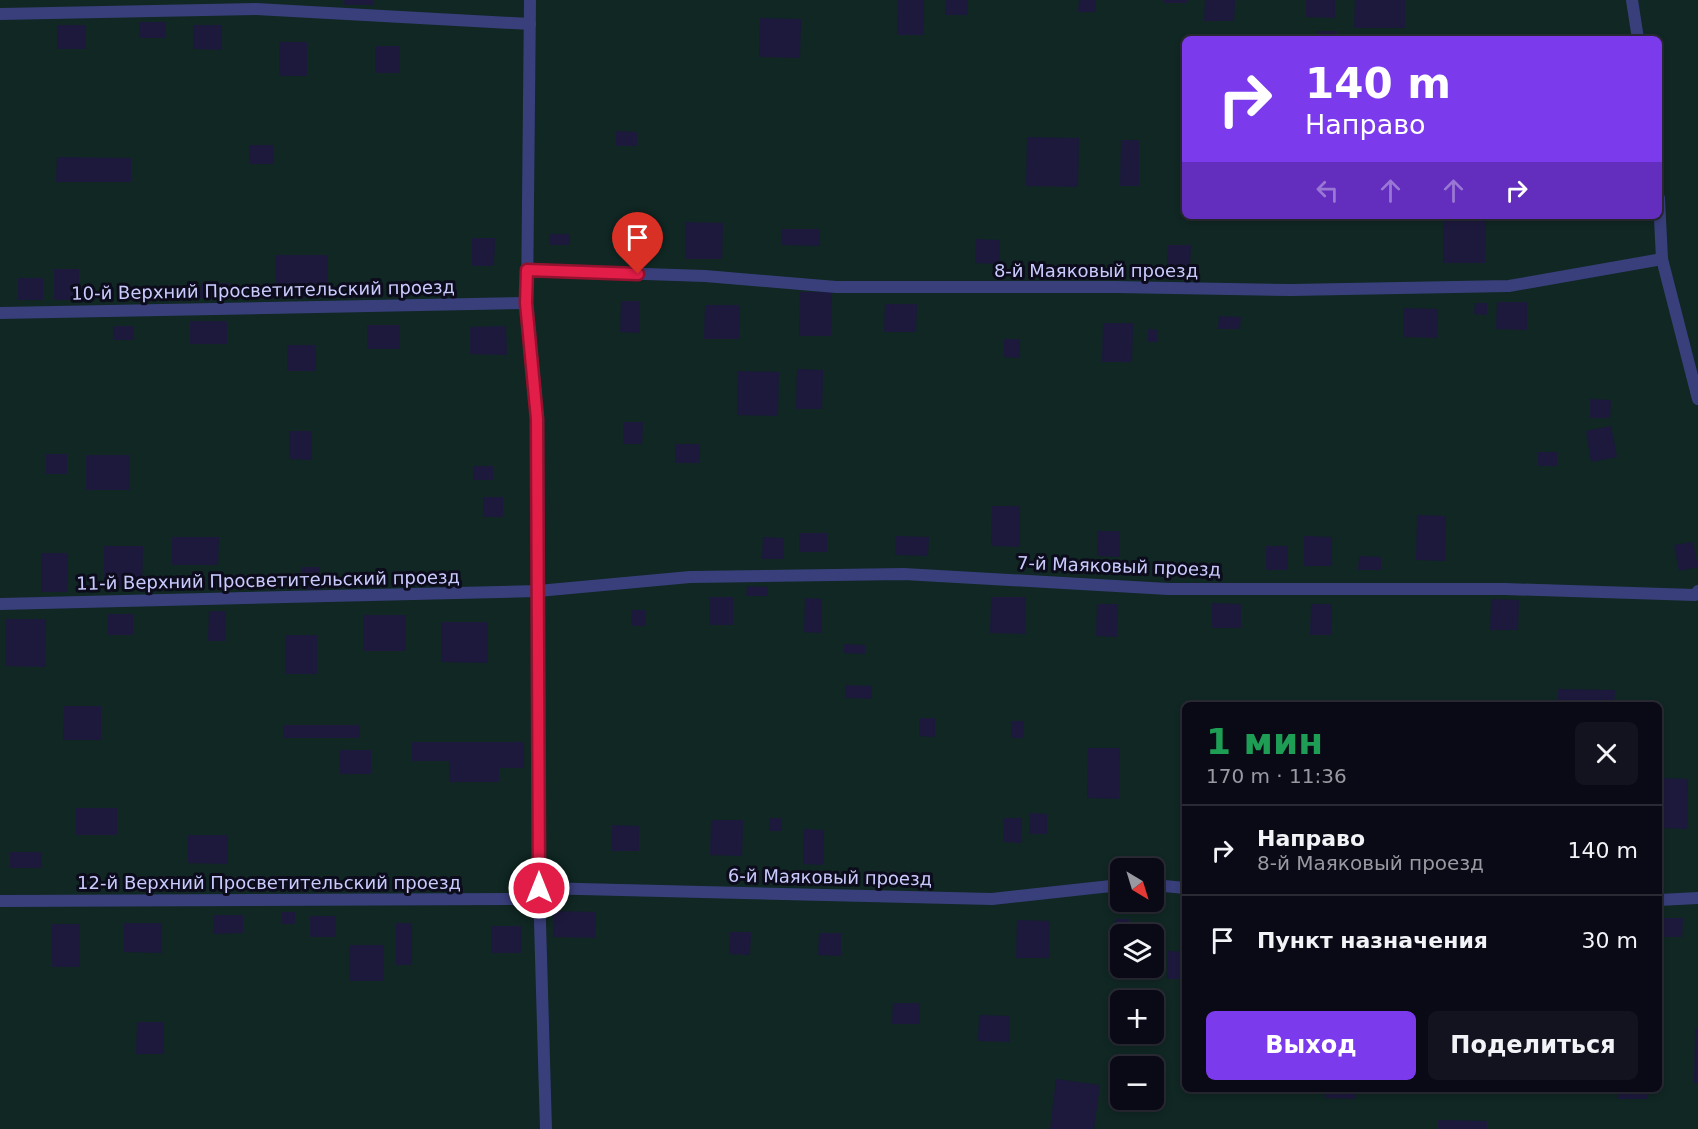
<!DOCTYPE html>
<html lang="ru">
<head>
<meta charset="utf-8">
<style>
  :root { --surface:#0a0916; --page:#13121f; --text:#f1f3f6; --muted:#999aa1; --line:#2a2a35; --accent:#7c3aed }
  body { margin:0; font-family:"DejaVu Sans",sans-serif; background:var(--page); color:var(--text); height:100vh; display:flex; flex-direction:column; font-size:22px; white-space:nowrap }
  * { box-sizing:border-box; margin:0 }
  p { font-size:20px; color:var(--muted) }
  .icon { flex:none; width:33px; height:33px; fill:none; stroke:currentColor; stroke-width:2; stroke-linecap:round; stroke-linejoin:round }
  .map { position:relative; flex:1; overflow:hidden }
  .drawer { position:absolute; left:1182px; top:702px; width:480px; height:390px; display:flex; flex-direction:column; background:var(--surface); border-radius:9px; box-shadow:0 3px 9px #0003,0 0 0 2px var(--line) }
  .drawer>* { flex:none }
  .banner { position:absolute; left:1182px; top:36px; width:480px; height:183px; border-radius:9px; box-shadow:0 3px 9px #0003,0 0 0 2px var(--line); background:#7c3aed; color:#fff; overflow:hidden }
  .needle { width:39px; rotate:142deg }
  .fabs { position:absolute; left:1110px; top:858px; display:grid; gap:12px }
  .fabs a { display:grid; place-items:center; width:54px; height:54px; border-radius:9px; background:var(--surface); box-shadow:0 3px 9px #0003,0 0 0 2px var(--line); font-size:30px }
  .pin { position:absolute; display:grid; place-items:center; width:51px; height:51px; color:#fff; margin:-62px -26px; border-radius:50% 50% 50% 0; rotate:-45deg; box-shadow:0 0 6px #0007 }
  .pin .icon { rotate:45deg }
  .me { position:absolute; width:66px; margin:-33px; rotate:0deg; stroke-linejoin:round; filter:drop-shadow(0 0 4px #0008) }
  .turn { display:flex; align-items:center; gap:21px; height:126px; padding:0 24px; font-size:27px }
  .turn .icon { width:78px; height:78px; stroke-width:2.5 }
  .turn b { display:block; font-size:42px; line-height:51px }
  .lanes { display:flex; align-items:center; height:57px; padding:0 24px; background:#0003; justify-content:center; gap:30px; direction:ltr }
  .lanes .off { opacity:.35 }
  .round { display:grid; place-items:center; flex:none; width:63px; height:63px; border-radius:9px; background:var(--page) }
  .headline { display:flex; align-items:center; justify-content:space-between; height:102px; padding:0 24px }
  h1 { font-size:36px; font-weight:600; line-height:45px; color:#1e9e55 }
  .primary-button { display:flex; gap:12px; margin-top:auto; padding:12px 24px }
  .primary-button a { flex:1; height:69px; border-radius:9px; background:var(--accent); color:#fff; font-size:24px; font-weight:600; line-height:69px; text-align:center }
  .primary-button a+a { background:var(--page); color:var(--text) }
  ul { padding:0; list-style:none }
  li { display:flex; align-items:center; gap:18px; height:90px; padding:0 24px; border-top:2px solid var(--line) }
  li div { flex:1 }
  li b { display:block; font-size:22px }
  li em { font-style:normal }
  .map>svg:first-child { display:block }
  .green { fill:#102723; fill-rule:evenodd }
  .building { fill:#1c193d }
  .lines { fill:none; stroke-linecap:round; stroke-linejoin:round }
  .service { stroke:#393f7b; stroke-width:12 }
  .minor { stroke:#393f7b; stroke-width:12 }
  .route-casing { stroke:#92132f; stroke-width:15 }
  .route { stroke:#e11d48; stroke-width:10 }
  .labels { text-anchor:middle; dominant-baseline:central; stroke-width:6; stroke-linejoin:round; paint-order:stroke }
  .street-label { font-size:18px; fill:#cacbfd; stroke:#0d0c1d }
</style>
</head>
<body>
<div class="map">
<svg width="1698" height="1129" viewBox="0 0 1698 1129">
  <rect width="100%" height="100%" fill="#0d0c1d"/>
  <path class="green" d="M0,0H1698V1129H0ZM1185,39H1659V216H1185ZM1185,705H1659V1089H1185ZM1120,868H1154V902H1120ZM1120,934H1154V968H1120ZM1120,1000H1154V1034H1120ZM1120,1066H1154V1100H1120Z"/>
  <g class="building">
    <rect x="344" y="0" width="29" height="5"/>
    <path d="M898,0H924L923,35H897Z"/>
    <path d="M946,0H968L967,15H945Z"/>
    <path d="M1079,0H1096V12H1078Z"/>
    <rect x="1164" y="0" width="23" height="3"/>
    <path d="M1205,0H1235L1234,21H1204Z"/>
    <path d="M1306,0H1335V18L1306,17Z"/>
    <path d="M1355,0H1405V28H1354Z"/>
    <path d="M760,18L801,19L800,58L759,57Z"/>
    <rect x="139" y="22" width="27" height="16"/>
    <rect x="57" y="25" width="29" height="24"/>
    <path d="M193,25H222V50L193,49Z"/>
    <path d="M1317,31H1337L1336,39H1317Z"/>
    <rect x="279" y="42" width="28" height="34"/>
    <rect x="375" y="46" width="25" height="27"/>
    <path d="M616,131L637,132V146H616Z"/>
    <path d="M1027,137L1079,138L1078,187L1026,186Z"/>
    <path d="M1121,140H1139V186H1120Z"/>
    <path d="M250,145H274V164H249Z"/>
    <path d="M57,157L131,158V182H56Z"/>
    <path d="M1444,216H1486L1485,263H1443Z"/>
    <path d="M685,222L723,223L722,259H685Z"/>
    <path d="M782,229H820V246L781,245Z"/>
    <path d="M550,234H570L569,245H549Z"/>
    <path d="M472,238H495L494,266H472Z"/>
    <path d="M976,239L1000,240L999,264L975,263Z"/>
    <path d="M1168,245H1191L1190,266L1167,265Z"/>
    <rect x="276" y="255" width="52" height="42"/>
    <rect x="54" y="269" width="25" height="31"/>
    <rect x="18" y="278" width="25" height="22"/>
    <path d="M201,283H229V298H200Z"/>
    <path d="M800,292H832L831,336H799Z"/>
    <path d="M621,301H640V333L620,332Z"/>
    <path d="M1497,302H1527V330L1496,329Z"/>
    <path d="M1475,303H1487V315L1474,314Z"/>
    <path d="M885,304H917L916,332H884Z"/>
    <path d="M705,305H740L739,339H704Z"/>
    <path d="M1403,308L1438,309L1437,338L1403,337Z"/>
    <path d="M1219,316L1241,317L1240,329H1218Z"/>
    <rect x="190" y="321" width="37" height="23"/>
    <path d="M1103,323H1133L1132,362H1102Z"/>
    <rect x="367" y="325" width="33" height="24"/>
    <path d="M113,326H134L133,340H113Z"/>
    <path d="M506,326L507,355L470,354V327Z"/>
    <path d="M1148,329L1158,330V342H1148Z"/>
    <path d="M1004,339H1020L1019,358L1004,357Z"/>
    <rect x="287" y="345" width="29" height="26"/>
    <path d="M797,369L823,370L822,409H796Z"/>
    <path d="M738,371L779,372L778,416L737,415Z"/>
    <path d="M1590,399L1611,400L1610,418H1590Z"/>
    <path d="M623,422H643L642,444H623Z"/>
    <path d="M1611,426L1617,457L1591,462L1586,431Z"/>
    <path d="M289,431H312V460L289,459Z"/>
    <path d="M676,444H700V463H675Z"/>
    <rect x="1538" y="452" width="19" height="14"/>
    <rect x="46" y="454" width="21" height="20"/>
    <rect x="86" y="455" width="44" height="35"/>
    <rect x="473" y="466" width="20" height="14"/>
    <path d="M483,497H503V517H484Z"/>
    <path d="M992,506H1020V547L991,546Z"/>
    <path d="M1417,515L1446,516L1445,561L1416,560Z"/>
    <path d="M1098,531H1120V557L1097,556Z"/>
    <rect x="799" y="533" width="28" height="19"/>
    <path d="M896,536L929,537L928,556L895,555Z"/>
    <path d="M1304,536L1332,537L1331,566H1304Z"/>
    <path d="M172,537H219L218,565H172Z"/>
    <path d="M763,537L784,538V559H762Z"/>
    <path d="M1693,542L1698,567L1679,571L1674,545Z"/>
    <path d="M104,546H143L142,586L104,587Z"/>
    <rect x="1266" y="546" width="22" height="24"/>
    <path d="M41,553H68L67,592H41Z"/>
    <path d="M1359,556L1381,557V570H1358Z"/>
    <path d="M302,567H320V590L302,589Z"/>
    <path d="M747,586L768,587L767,596H746Z"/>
    <rect x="709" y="597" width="24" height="28"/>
    <path d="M991,597H1026L1025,634L990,633Z"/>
    <path d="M805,598L822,599V633L804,632Z"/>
    <path d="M1491,599L1519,600L1518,630H1490Z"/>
    <path d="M1212,603L1241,604V628H1212Z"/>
    <path d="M1097,604H1118L1117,637L1096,636Z"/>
    <path d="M1311,604H1332L1331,635H1310Z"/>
    <path d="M632,610H646V626H631Z"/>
    <path d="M209,611H226V641H208Z"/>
    <rect x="108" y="614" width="25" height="21"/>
    <rect x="363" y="615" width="43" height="36"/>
    <path d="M5,619H46L45,667L5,666Z"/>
    <path d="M441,622H488V663L441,662Z"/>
    <rect x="285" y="635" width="32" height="39"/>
    <path d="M844,644L865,645V654L844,653Z"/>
    <path d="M845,685L872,686V699L845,698Z"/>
    <path d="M1558,689L1615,690L1614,705H1558Z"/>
    <path d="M64,706H101V740H63Z"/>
    <path d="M919,718H935V737L919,736Z"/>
    <rect x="1011" y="721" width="13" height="17"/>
    <rect x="283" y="725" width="77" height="13"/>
    <path d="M412,742H524V768H499V782H449V761H412Z"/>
    <path d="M1088,748H1120L1119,799L1087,798Z"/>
    <rect x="340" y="750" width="31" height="24"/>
    <path d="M1659,778L1688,779L1687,829L1659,828Z"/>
    <rect x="76" y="808" width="41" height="27"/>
    <path d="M1030,813L1047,814V834H1029Z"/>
    <rect x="769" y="818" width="13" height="13"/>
    <path d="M1004,818H1022L1021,843L1003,842Z"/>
    <path d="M711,820H743L742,856L710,855Z"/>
    <path d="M612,825L639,826V851H612Z"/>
    <path d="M804,829L824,830L823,865L803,864Z"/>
    <path d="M188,835H228V864L188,863Z"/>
    <path d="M10,852H41L42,868H10Z"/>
    <path d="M553,911L596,912L595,938L553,937Z"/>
    <path d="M282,912H295V924H281Z"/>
    <path d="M214,915H243V933L213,934Z"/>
    <rect x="310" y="916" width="26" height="21"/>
    <path d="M1661,918H1683L1682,937H1660Z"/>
    <path d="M1115,919H1129V934H1120V940H1115Z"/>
    <path d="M1017,920L1050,921L1049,958H1016Z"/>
    <path d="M124,923H162V953L124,952Z"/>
    <rect x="396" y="923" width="16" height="42"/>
    <rect x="52" y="924" width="28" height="43"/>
    <rect x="491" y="926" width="31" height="27"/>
    <path d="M730,932H751L750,955L729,954Z"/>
    <path d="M819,933H841V956L818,955Z"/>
    <rect x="349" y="945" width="35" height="36"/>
    <path d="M1168,951L1185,952V979H1167Z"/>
    <path d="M893,1003H920V1024H892Z"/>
    <path d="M979,1015L1010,1016V1042L978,1041Z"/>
    <path d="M137,1022H164V1054H136Z"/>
    <path d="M1695,1028H1698V1083H1694Z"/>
    <path d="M1056,1079L1100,1085L1094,1129H1050Z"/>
    <path d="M1325,1089H1355V1099L1325,1098Z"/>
    <rect x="1617" y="1089" width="31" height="10"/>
    <path d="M1438,1120L1487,1121V1129H1438Z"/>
  </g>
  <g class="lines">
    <g class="service">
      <path d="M0,14L256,9L530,24"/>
      <path d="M527,270L705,276L836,287H1115L1291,290L1509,286L1662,259"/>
      <path d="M0,313L527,303"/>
      <path d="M0,604L538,591L690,577L904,574L1168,589H1505L1695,595L1698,591"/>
      <path d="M1154,885L1185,888"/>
      <path d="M539,888L992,899L1120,885"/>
      <path d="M1659,900L1698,898"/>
      <path d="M0,901L539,899"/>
    </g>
    <g class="minor">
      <path d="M530,0L527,303L538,419L539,888L546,1129"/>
      <path d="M1632,0L1638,39"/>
      <path d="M1659,198L1662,259L1698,399"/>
    </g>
  </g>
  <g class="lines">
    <defs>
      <path id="route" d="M539,888L537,419L526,303L527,270L638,274"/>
    </defs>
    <use href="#route" class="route-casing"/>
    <use href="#route" class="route"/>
  </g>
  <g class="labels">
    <g class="street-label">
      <text x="1096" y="270">8-й Маяковый проезд</text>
      <text transform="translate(263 290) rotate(-1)">10-й Верхний Просветительский проезд</text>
      <text transform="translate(1119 566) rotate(2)">7-й Маяковый проезд</text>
      <text transform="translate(268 580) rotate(-1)">11-й Верхний Просветительский проезд</text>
      <text transform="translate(830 877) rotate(1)">6-й Маяковый проезд</text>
      <text x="269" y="882">12-й Верхний Просветительский проезд</text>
    </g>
  </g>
</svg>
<div class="fabs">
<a><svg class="needle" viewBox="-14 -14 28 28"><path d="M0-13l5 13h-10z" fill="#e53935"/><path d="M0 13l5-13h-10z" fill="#999aa1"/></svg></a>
<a><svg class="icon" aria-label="layers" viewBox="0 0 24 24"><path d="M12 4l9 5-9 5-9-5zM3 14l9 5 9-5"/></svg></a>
<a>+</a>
<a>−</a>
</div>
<div class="pin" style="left:638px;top:274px;background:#d93025"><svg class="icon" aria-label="arrive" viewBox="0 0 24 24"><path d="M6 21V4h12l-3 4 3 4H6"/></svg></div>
<svg class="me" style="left:539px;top:888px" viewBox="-20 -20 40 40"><circle r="17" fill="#e11d48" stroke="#fff" stroke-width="3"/><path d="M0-11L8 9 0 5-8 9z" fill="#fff"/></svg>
<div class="banner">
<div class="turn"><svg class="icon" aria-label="right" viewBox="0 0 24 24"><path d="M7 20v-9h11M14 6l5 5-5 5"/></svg><div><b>140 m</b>Направо</div></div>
<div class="lanes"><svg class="icon off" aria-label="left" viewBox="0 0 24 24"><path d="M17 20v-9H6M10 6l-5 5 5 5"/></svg><svg class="icon off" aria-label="ahead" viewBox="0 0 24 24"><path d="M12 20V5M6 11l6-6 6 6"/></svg><svg class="icon off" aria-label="ahead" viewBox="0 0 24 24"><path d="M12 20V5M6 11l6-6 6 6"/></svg><svg class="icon" aria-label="right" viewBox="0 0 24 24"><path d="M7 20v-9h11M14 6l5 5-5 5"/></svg></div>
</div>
<section class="drawer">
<div class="headline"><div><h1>1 мин</h1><p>170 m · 11:36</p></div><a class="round"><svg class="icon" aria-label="close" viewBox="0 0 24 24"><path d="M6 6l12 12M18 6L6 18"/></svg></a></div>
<ul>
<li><svg class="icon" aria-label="right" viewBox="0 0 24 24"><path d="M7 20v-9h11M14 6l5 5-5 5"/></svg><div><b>Направо</b><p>8-й Маяковый проезд</p></div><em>140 m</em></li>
<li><svg class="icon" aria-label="arrive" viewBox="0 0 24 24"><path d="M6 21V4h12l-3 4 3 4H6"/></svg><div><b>Пункт назначения</b></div><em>30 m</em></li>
</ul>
<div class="primary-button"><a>Выход</a><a>Поделиться</a></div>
</section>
</div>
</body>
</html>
